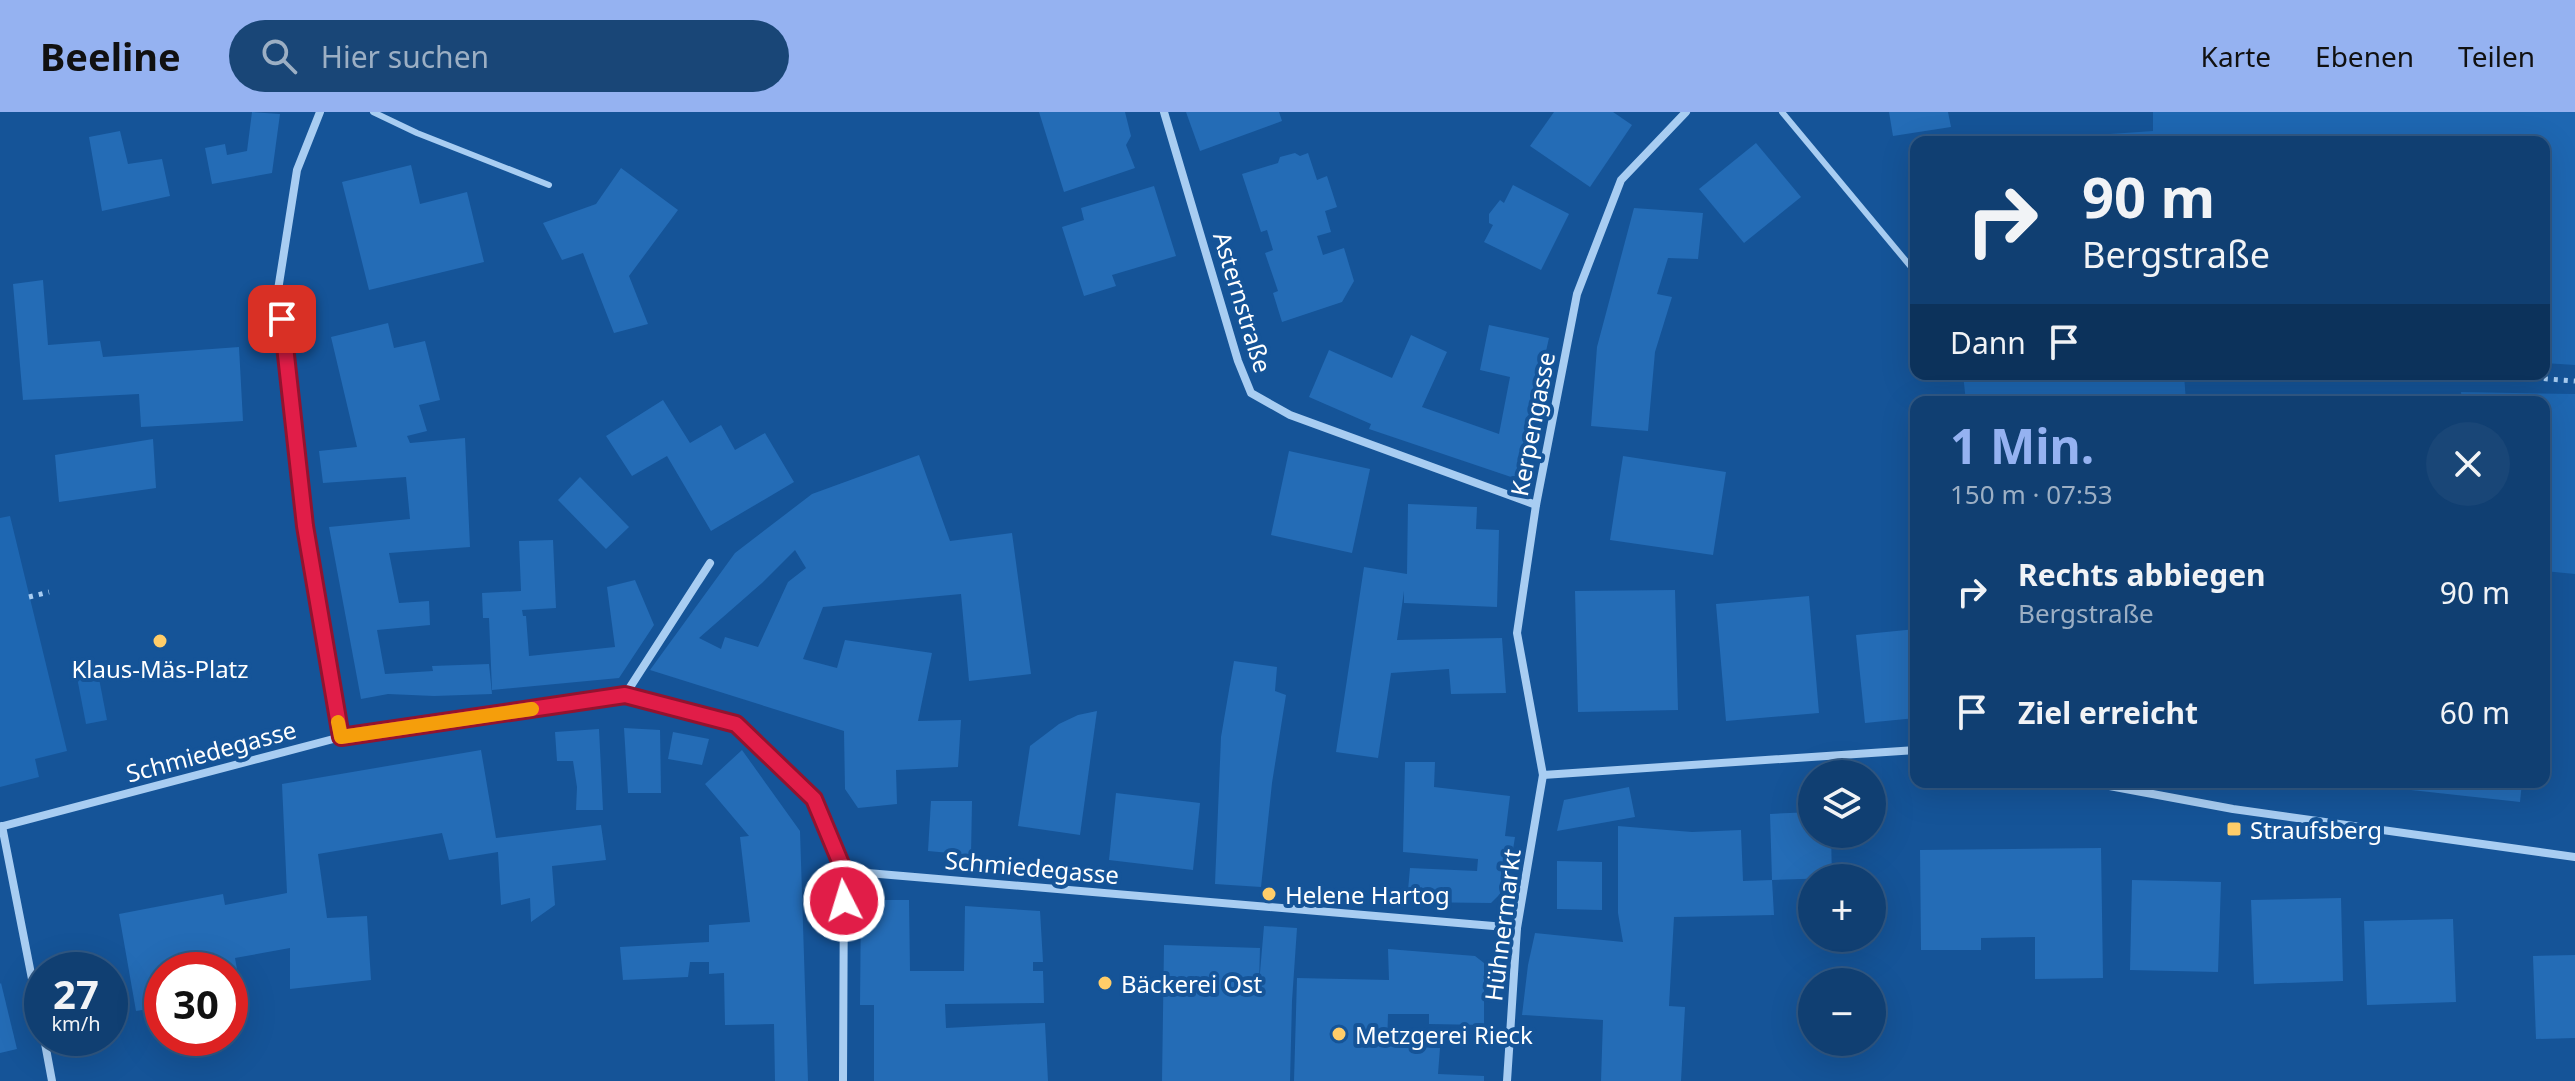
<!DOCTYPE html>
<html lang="de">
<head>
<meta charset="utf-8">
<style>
  :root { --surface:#103f72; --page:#194677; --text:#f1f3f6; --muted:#9cafc4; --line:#305884; --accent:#95b2f1 }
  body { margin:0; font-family:"Noto Sans",sans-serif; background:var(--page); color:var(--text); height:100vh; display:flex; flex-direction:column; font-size:30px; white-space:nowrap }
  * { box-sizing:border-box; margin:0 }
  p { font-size:26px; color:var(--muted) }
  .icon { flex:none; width:44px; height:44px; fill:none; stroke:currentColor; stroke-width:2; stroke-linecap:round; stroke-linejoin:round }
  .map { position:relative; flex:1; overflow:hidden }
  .sheet { position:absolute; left:1910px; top:284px; width:640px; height:392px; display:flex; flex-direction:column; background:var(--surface); border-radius:16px; box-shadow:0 8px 32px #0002,0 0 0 2px var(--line) }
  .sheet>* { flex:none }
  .top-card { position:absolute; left:1910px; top:24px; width:640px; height:244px; border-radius:16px; box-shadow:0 8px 32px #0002,0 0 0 2px var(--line); background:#103f72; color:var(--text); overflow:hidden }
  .tools { position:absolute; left:1798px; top:648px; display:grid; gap:16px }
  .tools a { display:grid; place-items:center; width:88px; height:88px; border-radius:50%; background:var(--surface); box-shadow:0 8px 32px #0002,0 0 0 2px var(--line); font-size:40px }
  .speed { position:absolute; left:24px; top:840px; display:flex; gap:16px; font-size:40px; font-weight:700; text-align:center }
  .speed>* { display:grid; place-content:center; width:104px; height:104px; border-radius:50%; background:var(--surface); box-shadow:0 8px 32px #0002,0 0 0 2px var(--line); line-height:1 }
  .speed small { font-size:20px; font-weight:400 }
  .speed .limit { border:12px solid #d22; background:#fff; color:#111 }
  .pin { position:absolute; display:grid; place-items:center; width:68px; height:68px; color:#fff; margin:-34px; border-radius:16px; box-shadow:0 4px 12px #0006 }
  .me { position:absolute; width:88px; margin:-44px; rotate:355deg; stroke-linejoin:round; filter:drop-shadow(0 0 6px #0008) }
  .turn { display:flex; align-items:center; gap:28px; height:168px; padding:0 40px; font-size:36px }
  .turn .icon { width:104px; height:104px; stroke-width:2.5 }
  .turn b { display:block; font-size:56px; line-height:68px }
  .then { display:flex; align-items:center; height:76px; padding:0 40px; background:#0003; gap:16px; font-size:30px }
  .round { display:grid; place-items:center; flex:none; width:84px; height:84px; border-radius:42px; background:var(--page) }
  .head { display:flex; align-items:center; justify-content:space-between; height:136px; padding:0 40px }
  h1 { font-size:48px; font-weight:700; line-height:60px; color:var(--accent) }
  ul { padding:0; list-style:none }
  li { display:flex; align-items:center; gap:24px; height:120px; padding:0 40px }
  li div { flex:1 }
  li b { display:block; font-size:30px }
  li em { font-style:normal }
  header { display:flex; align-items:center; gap:48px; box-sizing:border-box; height:112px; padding:0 40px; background:var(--accent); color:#111 }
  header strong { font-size:38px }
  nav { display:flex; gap:44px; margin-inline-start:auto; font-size:28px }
  .search { width:560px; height:72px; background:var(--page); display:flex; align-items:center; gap:20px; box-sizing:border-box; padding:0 28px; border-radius:44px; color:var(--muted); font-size:30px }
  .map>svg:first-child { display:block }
  .green { fill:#1e67b2 }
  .building { fill:#246cb6; fill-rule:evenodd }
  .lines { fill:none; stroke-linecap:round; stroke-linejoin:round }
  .path { stroke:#a8cdf2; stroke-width:5; stroke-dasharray:4 6; stroke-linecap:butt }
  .lane { stroke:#a8cdf2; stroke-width:6 }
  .street { stroke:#a8cdf2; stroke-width:8 }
  .route-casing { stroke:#92132f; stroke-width:20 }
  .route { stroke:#e11d48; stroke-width:14 }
  .slow { stroke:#f59e0b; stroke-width:14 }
  .poi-dot { fill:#ffcd69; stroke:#155498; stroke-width:3 }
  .labels { text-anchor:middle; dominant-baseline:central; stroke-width:8; stroke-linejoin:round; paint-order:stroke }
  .street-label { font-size:24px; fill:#fff; stroke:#155498 }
  .poi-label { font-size:24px; fill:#fff; stroke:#155498; text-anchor:start }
</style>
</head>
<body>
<header>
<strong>Beeline</strong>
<div class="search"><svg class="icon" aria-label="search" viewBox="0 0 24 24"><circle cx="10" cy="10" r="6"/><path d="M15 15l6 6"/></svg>Hier suchen</div>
<nav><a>Karte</a><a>Ebenen</a><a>Teilen</a></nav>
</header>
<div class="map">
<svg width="2575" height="969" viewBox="0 0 2575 969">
  <rect width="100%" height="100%" fill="#155498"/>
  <g class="green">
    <path d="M2153,0H2575V253L2544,251V30H2053V26L2153,19Z"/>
    <path d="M1963,262H2184L2186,290H1966Z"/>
    <path d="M2461,280L2575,282V462L2544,459V290H2462Z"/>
    <path d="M10,404L67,639L35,647L39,665L0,675V406Z"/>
    <path d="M96,551L107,608L86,612L75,555Z"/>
  </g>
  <g class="building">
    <path d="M252,0L280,2L272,61L212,72L205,36L225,32L227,43L247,39Z"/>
    <path d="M1039,0H1125L1131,24L1126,33L1135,56L1064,80Z"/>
    <path d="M1186,0H1279L1282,9L1200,39Z"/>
    <path d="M1554,0H1613L1632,13L1590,75L1530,34Z"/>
    <path d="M1889,0H1948L1951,15L1893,24Z"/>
    <path d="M120,19L128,52L162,47L170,84L102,99L89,25Z"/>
    <path d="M1756,31L1801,85L1744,131L1699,77Z"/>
    <path d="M1295,41L1300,44L1308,41L1317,68L1327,64L1337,95L1325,99L1331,120L1317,124L1323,143L1344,136L1354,169L1342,190L1282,210L1273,181L1278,179L1265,141L1273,138L1267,118L1261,120L1242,62L1278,51L1280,45Z"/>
    <path d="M411,53L420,92L467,80L484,150L369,178L342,70Z"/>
    <path d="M621,56L678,98L629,164L648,212L614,221L583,141L562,148L543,111L596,92Z"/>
    <path d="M1513,73L1569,102L1541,158L1484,130L1493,113L1489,111V102L1500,88L1504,91Z"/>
    <path d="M1154,74L1176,144L1112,163L1116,174L1084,184L1062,115L1084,108L1081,96Z"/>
    <path d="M1634,96L1703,101L1698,147L1668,146L1657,182L1672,185L1655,240L1648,319L1591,314L1597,235Z"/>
    <path d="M43,168L48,233L100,229L103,245L239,235L243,309L141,315L139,282L23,288L13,172Z"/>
    <path d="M388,211L394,236L425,229L440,288L419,293L427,319L407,324L410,331L465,326L470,435L389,441L399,491L429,489L430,513L377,518L385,562L433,559L432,554L489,552L492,582L434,584L388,582L361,587L329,415L410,407L406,365L323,371L319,339L357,335L331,225Z"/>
    <path d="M1489,213L1549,226L1517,367L1369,317L1371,312L1309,285L1329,238L1392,266L1411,223L1447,240L1422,295L1499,322L1510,265L1480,258Z"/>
    <path d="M663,288L690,331L721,313L735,338L765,321L794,370L711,419L667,344L632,364L606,324Z"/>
    <path d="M153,327L156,376L59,390L55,343Z"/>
    <path d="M1289,339L1370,357L1352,441L1271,423Z"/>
    <path d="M919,343L950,429L1012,421L1031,562L969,569L961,482L823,495L803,547L837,556L845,528L932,541L918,609L961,608L958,655L896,658L897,692L858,696L845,677L844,619L650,558L735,441L812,382ZM795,438L806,456L788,470L758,535L725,525L721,537L699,526L762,471Z"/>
    <path d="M1623,344L1726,360L1713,443L1610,428Z"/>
    <path d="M580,365L629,415L606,437L558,388Z"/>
    <path d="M1408,392L1477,395L1476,417L1499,418L1497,495L1404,491V479L1397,528L1502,526L1506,581L1451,582L1449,557L1391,561L1378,646L1336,640L1364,455L1407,462Z"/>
    <path d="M553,428L556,496L522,498L523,504H526L529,544L615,535L607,475L635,468L654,513L619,566L492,578L489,506H483L482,481L521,479L519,429Z"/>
    <path d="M1675,478L1678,598L1578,600L1575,479Z"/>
    <path d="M1809,484L1819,601L1726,609L1716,492Z"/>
    <path d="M1916,517V606L1865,611L1856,523Z"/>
    <path d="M1234,549L1277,555L1275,579L1286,583L1272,671L1261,775L1215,772L1221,625Z"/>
    <path d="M1097,599L1080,723L1018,714L1030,634L1059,612L1078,603Z"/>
    <path d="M624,616L660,618L661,681H628Z"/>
    <path d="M599,617L603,698H576L577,675L573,649H557L555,620Z"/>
    <path d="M673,620L709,627L702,653L668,647Z"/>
    <path d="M481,638L496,726L601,713L606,748L552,754L555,793L531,810L530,786L501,793L498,740L449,748L442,721L318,742L327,806L367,804L371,868L290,877V836L235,846L241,880L230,882V858H162V895L136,899L119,802L223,782L225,793L287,781L282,672Z"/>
    <path d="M742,638L800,719L808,969H775L774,912L725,913L724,861L709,862V850H690L688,865L623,868L620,835L709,830V813L750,810L740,725L749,724L705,672Z"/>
    <path d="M1405,650H1435L1434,675L1510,684L1505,724L1515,725L1507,775L1491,791L1407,790L1410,756L1477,759L1478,747L1403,740Z"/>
    <path d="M2412,670H2522L2520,690L2411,678Z"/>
    <path d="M1629,675L1635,705L1557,719L1564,688Z"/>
    <path d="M1116,681L1200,691L1193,758L1109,748Z"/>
    <path d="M931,689H972L971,743L928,739Z"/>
    <path d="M1812,700V722H1831L1832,766L1772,768L1770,702Z"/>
    <path d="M1618,714L1692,720L1741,718L1743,769L1772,768L1774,803L1674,805L1669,894L1685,895L1681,969H1601L1603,908L1522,903L1528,853L1535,821L1623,830L1618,801Z"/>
    <path d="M2101,736L2103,866L2035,867V825L1981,826V838H1921L1920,738Z"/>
    <path d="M1557,749L1602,750V798L1557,797Z"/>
    <path d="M2132,768L2221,770L2218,860L2130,858Z"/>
    <path d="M2341,786L2343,869L2254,872L2251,788Z"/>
    <path d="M861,788H909L910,859H964L965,794L1040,799L1043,850H1033V859H1043L1044,891L945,892L946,916L1045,911L1048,969H874V893H860Z"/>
    <path d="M2453,807L2456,890L2367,893L2364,809Z"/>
    <path d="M1264,814L1297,816L1292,889L1290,969H1162L1164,833L1260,836L1259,872Z"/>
    <path d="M1388,837L1475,844L1484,851V913L1429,912V902H1388L1387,934L1440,936L1438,962L1484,964V969H1294L1297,866L1389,868Z"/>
    <path d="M2575,843V926L2536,927L2533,844Z"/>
    <path d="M1,871L17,937L0,941V872Z"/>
  </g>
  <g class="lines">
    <g class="path">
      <path d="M2484,262L2575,269"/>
      <path d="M29,485L49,480"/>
    </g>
    <g class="lane">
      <path d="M373,0L417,21L549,73"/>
      <path d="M1782,0L1916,161"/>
    </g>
    <g class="street">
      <path d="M320,0L297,58L278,178L305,414L341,625"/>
      <path d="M1164,0L1238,249L1251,281L1290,303L1536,393"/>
      <path d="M625,583L710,451"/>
      <path d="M1543,663L1916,638"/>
      <path d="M2088,670L2233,697L2575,745"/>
      <path d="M2,714L42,918"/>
      <path d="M0,715L341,625L625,583L736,612L814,687L844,759L1517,816"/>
      <path d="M44,926L52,969"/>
      <path d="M843,969L844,759"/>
      <path d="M1507,969L1517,816L1543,663L1517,521L1536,393L1577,182L1621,68L1686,0"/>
    </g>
  </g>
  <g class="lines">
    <defs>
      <path id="route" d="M282,207L305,414L341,625L625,583L736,612L814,687L844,759V789"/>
    </defs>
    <use href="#route" class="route-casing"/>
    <use href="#route" class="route"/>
    <path class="slow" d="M338,610L341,625L532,597"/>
  </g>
  <g class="poi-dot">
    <circle cx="160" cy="529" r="8"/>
    <rect x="2226" y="709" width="16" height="16" rx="4"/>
    <circle cx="1269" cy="782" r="8"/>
    <circle cx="1105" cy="871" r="8"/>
    <circle cx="1339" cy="922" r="8"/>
  </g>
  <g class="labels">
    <g class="street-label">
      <text transform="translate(1243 190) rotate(73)">Asternstraße</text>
      <text transform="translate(1532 312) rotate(-79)">Kerpengasse</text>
      <text transform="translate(211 639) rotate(-15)">Schmiedegasse</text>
      <text transform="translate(1032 755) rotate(5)">Schmiedegasse</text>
      <text transform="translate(1502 813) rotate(-83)">Hühnermarkt</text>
    </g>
    <g class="poi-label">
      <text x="160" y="556" text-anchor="middle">Klaus-Mäs-Platz</text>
      <text x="2250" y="717">Straufsberg</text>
      <text x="1285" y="782">Helene Hartog</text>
      <text x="1121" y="871">Bäckerei Ost</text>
      <text x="1355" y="922">Metzgerei Rieck</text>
    </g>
  </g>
</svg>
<div class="tools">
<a><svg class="icon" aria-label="layers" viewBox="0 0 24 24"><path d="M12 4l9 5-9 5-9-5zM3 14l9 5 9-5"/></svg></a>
<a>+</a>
<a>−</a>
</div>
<div class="speed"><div>27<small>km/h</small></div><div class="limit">30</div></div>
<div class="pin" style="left:282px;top:207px;background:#d93025"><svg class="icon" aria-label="arrive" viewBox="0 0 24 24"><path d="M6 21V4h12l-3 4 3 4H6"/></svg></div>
<svg class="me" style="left:844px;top:789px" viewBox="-20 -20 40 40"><circle r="17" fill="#e11d48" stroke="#fff" stroke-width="3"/><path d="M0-11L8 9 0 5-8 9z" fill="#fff"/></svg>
<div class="top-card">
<div class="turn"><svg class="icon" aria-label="right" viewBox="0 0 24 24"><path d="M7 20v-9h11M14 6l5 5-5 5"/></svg><div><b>90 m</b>Bergstraße</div></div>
<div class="then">Dann<svg class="icon" aria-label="arrive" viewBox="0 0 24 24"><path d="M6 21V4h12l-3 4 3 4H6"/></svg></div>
</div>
<section class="sheet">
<div class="head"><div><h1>1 Min.</h1><p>150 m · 07:53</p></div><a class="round"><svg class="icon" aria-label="close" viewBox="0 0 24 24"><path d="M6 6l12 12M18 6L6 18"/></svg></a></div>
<ul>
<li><svg class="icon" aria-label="right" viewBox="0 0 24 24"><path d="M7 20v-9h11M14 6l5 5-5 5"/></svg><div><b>Rechts abbiegen</b><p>Bergstraße</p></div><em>90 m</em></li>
<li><svg class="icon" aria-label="arrive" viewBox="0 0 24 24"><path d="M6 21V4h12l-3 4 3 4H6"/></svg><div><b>Ziel erreicht</b></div><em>60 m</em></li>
</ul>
</section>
</div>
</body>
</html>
